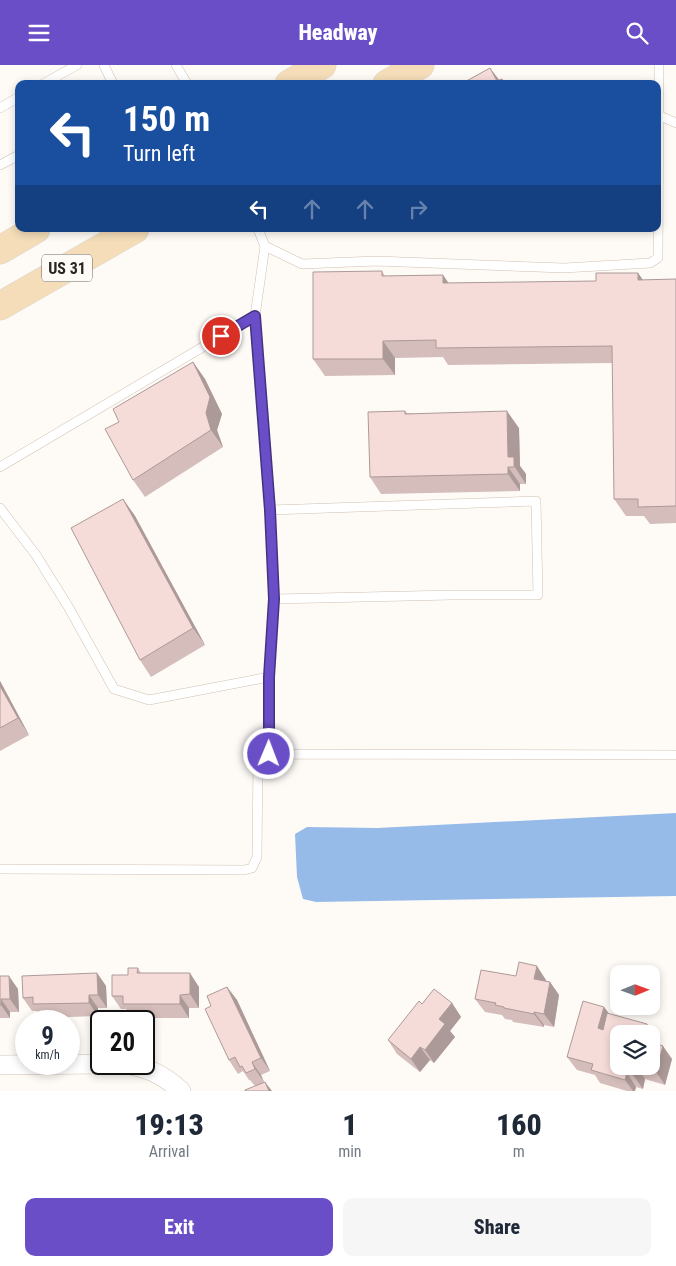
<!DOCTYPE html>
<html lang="en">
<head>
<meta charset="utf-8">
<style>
  :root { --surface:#fff; --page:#f6f6f7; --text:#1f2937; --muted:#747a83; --accent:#6a4ec7 }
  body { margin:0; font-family:"Roboto Condensed",sans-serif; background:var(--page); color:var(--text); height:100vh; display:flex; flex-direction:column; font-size:19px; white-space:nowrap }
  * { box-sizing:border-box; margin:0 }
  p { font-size:16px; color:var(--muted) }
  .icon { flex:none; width:28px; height:28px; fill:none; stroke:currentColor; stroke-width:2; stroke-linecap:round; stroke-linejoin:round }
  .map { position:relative; height:1026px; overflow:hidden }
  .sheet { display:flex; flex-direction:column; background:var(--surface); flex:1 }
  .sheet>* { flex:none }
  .hud { position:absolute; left:15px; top:15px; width:646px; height:152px; border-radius:10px; box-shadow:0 2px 8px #0003; background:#1a4fa0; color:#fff; overflow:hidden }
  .needle { width:32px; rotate:89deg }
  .tools { position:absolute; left:610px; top:900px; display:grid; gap:10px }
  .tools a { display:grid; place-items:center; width:50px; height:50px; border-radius:10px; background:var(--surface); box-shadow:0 2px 8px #0003; font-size:25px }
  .speed { position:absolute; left:15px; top:945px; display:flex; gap:10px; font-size:25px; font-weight:700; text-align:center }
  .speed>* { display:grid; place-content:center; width:65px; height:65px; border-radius:50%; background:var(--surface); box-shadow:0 2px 8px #0003; line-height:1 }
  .speed small { font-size:12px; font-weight:400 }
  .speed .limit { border:2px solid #111; border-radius:8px; background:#fff; color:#111 }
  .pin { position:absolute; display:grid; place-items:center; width:42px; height:42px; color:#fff; margin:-21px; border:2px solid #fff; border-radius:50%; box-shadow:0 1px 5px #0007 }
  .me { position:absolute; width:55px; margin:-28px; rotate:1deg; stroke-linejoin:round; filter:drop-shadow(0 0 4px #0008) }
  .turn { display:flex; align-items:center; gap:18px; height:105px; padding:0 25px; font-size:22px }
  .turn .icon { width:65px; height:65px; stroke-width:2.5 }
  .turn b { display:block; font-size:35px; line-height:42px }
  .lanes { display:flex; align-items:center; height:48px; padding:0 25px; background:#0003; justify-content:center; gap:25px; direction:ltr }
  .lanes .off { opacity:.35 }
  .eta { display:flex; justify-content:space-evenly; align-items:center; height:85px; text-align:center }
  .eta b { font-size:30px; font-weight:800; line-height:35px }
  .primary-button { display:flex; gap:10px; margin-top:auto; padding:10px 25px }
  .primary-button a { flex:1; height:58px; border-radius:10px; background:var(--accent); color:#fff; font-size:20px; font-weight:800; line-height:58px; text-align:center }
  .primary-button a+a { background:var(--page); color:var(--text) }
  header { display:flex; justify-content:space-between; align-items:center; height:65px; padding:0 25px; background:var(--accent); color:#fff; font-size:22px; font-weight:800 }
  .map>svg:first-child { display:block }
  .water { fill:#97bbe8 }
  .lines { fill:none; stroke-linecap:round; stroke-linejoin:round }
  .service-casing { stroke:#d0c0b0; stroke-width:10 }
  .minor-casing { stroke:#d0c0b0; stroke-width:20 }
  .primary-casing { stroke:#d9d8d6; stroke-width:29 }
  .service { stroke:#fff; stroke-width:9 }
  .minor { stroke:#fff; stroke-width:19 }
  .primary { stroke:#f4ddb8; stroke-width:28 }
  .wall { fill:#d4bdbb }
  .shaded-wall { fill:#ac9a98 }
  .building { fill:#f6dcd9; stroke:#ac9a98 }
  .route-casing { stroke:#453381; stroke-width:12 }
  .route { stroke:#6a4ec7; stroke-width:9 }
  .labels { text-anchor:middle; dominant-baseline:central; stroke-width:4; stroke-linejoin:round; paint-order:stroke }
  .shield { fill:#fefbf7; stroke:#6a645f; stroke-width:1 }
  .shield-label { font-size:16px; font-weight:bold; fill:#2a241e }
</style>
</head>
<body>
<header><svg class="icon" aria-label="menu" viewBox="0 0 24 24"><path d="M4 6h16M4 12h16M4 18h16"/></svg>Headway<svg class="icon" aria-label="search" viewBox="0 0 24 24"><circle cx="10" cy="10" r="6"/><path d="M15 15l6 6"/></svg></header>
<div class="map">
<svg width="676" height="1026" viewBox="0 0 676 1026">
  <rect width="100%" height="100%" fill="#fefbf7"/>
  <path class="water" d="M676,748V831L316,837L303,834L297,812L295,769L307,762L377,763Z"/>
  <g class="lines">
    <defs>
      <g id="service">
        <path d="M104,0L113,19"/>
        <path d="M176,0L187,19"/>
        <path d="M43,19L77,0"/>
        <path d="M0,43L19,32"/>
        <path d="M658,50L676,58"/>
        <path d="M0,100L19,90"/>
        <path d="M258,164L265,181L302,199L376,196L564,203L650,198L658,193L659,0"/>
        <path d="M265,181L255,251L270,445L274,534L269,612"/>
        <path d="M0,402L255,251"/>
        <path d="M0,443L36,490L69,543L114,624L149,635L269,612V689"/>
        <path d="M270,445L536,436L538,530H452L274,534"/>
        <path d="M0,804L244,805L252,803L257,792L258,695L269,689L676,690"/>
      </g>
      <g id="minor">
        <path d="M120,999C144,1000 164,1010 181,1026"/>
        <path d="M0,1000L101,999"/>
      </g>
      <g id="primary">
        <path d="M289,19L322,0"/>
        <path d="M387,19L420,0"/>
        <path d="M0,185L36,164"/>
        <path d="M0,241L135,164"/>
      </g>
    </defs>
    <use href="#service" class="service-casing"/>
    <use href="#minor" class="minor-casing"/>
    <use href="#primary" class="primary-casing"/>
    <use href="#service" class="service"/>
    <use href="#minor" class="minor"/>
    <use href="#primary" class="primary"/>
  </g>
  <g class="wall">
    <path d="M382,206L385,211L443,210L448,218L596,216L638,208L643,215L676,214V458L650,459L644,451H626L614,434L613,298L448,300L443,292L395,293V310L325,311L313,294Z"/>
    <path d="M193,297L205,314L222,349L217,365L223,382L145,432L133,415Z"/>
    <path d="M405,346L407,348L519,363L520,401L526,409V419H520V426L381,429L370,412Z"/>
    <path d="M123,434L135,451L205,580L151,612L140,595Z"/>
    <path d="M0,616L29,670L0,686Z"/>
    <path d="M138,903L141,908L199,922V943H189V953H132L126,944H121L112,931L128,910Z"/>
    <path d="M97,908L106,921L107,943H98V951L42,953L37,946H32L23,933Z"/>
    <path d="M0,911L18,924L19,947H10V953H0Z"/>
    <path d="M516,911L546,915V916L550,917L559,930L554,962L544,960V962L513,957L512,955L505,954L502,950L485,947L475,934Z"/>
    <path d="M227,922L237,935L270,1006L261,1010L264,1017L272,1026H245L255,1021L250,1015H249L243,1006L238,1009L229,995L211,941Z"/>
    <path d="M452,938L461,952L450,966L455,972L434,998L430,995L420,1007L397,989L388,975L422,939Z"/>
    <path d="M604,942L609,949L656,973L655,978L672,994L665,1020L645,1014L643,1024L636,1022L635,1026H627L600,1018L595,1010L577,1005L567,992Z"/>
  </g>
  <g class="shaded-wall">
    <path d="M490,3L500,16L499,19Z"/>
    <path d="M638,208L650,225L638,215Z"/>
    <path d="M443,210L455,227L443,218Z"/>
    <path d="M383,276L395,293V310L383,294Z"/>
    <path d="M193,297L205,314L222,349L217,365L223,382L211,365L206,348Z"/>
    <path d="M507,346L519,363L520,401L526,409V419L508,392Z"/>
    <path d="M508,402L520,419V426L508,409Z"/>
    <path d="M123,434L135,451L205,580L193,563Z"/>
    <path d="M0,616L29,670L18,653L0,621Z"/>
    <path d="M537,901L546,915L543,927L534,914Z"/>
    <path d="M97,908L106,921L107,943L98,930Z"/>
    <path d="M190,908L199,922V943L190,929Z"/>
    <path d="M9,911L18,924L19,947L10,934Z"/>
    <path d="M550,917L559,930L554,962L544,949Z"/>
    <path d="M227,922L237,935L270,1006L261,993Z"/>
    <path d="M89,930L98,943V951L89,938Z"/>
    <path d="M180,930L189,943V953L180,939Z"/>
    <path d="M1,934L10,947V953L1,940Z"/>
    <path d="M452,938L461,952L450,966L455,972L434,998L425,985L439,954Z"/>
    <path d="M604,942L614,955L608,977L598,963Z"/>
    <path d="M534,947L544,960V962L534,949Z"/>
    <path d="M647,959L656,973L652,988L651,987V969H644Z"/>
    <path d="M663,981L672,994L665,1020L656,1007Z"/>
    <path d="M420,982L430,995L420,1007L411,994Z"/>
    <path d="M252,997L261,1010L264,1017L255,1004Z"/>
    <path d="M636,1001L645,1014L643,1024L633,1010Z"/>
    <path d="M627,1008L636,1022L635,1026H633L625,1015Z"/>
    <path d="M265,1017L272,1026H269Z"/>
  </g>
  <g class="building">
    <path d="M490,3L497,16L502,14L505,19H461Z"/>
    <path d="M382,206V211L443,210V218L596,216V208H638V215L676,214V441L638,442V434H614L612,281L436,283V275L383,276V294H313V207Z"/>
    <path d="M193,297L210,332L206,348L211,365L133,415L105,364L119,357L113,344Z"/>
    <path d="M405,346V349L507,346L508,392H514V402H508V409L370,412L368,347Z"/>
    <path d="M123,434L193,563L140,595L71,463Z"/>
    <path d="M0,621L18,653L0,663Z"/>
    <path d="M519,897L537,901L534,914L550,917L544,949L534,947V949L504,943V942L495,940L496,938L475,934L481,905L516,911Z"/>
    <path d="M128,903H138L137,908H190V929L180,930V939H123V931H112V910H128Z"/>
    <path d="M97,908L98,930H89V938L33,939V932L23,933L22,911Z"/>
    <path d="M0,911H9L10,934H1V940H0Z"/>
    <path d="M227,922L261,993L252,997L255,1004L246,1008L242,1001L240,1002L235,992L229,995L205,944L211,941L207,931Z"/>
    <path d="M434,924L452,938L439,954L445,959L425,985L420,982L411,994L388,975L419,936L422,939Z"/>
    <path d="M583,936L604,942L598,963L603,965L607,948L647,959L644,969H619V1001H636L633,1010L627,1008L625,1015L591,1005L593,999L567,992Z"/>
    <path d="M651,977L663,981L656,1007L636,1001H651Z"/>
    <path d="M265,1017L269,1026H245V1025Z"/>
  </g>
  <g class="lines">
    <defs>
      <path id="route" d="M221,271L255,251L270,445L274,534L269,612V689"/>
    </defs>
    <use href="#route" class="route-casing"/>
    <use href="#route" class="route"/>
  </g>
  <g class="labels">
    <rect class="shield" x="42" y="189.5" width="50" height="27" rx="4"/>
    <g class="shield-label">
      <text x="67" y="203">US 31</text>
    </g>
  </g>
</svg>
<div class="tools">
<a><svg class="needle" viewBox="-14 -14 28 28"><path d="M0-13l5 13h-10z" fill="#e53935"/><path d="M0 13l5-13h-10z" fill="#747a83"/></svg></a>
<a><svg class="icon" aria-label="layers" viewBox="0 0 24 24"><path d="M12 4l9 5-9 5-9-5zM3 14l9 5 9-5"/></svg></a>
</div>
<div class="speed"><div>9<small>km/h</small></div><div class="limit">20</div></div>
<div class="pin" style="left:221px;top:271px;background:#d93025"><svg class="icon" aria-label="arrive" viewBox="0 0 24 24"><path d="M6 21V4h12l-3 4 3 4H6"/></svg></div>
<svg class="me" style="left:269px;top:689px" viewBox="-20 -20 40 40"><circle r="17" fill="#6a4ec7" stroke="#fff" stroke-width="3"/><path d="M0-11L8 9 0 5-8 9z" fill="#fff"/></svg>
<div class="hud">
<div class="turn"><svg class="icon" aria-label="left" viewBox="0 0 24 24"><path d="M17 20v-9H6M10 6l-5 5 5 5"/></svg><div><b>150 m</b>Turn left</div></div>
<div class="lanes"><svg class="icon" aria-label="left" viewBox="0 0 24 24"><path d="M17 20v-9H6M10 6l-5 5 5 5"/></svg><svg class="icon off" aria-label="ahead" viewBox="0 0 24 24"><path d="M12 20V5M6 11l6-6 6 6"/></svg><svg class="icon off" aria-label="ahead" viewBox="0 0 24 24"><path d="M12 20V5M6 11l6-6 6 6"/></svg><svg class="icon off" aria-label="right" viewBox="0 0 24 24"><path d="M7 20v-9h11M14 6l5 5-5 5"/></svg></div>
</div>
</div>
<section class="sheet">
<div class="eta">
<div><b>19:13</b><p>Arrival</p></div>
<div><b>1</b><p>min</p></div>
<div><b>160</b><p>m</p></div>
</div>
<div class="primary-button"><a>Exit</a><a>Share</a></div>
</section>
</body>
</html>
